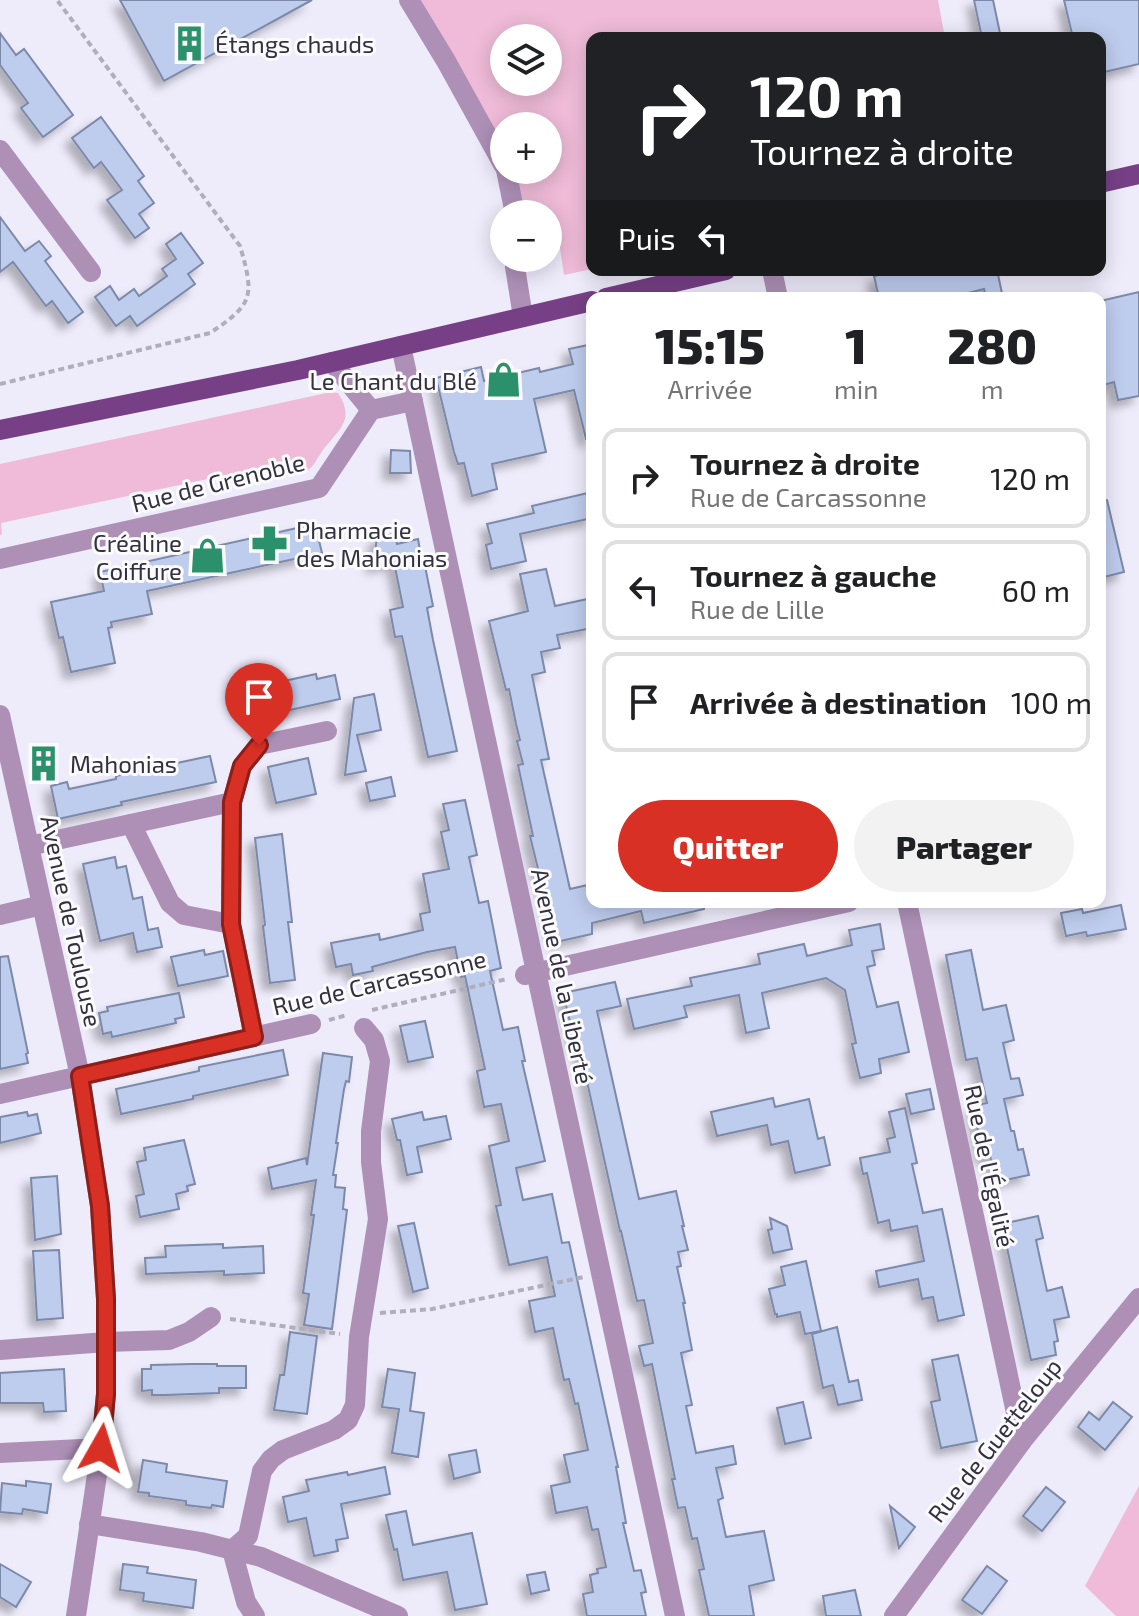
<!DOCTYPE html>
<html lang="fr">
<head>
<meta charset="utf-8">
<style>
  :root { --surface:#fff; --page:#f2f2f2; --text:#202124; --muted:#757577; --line:#e0e0e0; --accent:#d93025 }
  body { margin:0; font-family:"Exo 2",sans-serif; background:var(--page); color:var(--text); height:100vh; display:flex; flex-direction:column; font-size:30px; white-space:nowrap }
  * { box-sizing:border-box; margin:0 }
  p { font-size:26px; color:var(--muted) }
  .icon { flex:none; width:44px; height:44px; fill:none; stroke:currentColor; stroke-width:2; stroke-linecap:round; stroke-linejoin:round }
  .map { position:relative; flex:1; overflow:hidden }
  .side { position:absolute; left:586px; top:292px; width:520px; height:616px; display:flex; flex-direction:column; background:var(--surface); border-radius:16px; box-shadow:0 4px 20px #0003 }
  .side>* { flex:none }
  .hud { position:absolute; left:586px; top:32px; width:520px; height:244px; border-radius:16px; box-shadow:0 4px 20px #0003; background:#202124; color:#fff; overflow:hidden }
  .fabs { position:absolute; left:490px; top:24px; display:grid; gap:16px }
  .fabs a { display:grid; place-items:center; width:72px; height:72px; border-radius:50%; background:var(--surface); box-shadow:0 4px 20px #0003; font-size:40px }
  .pin { position:absolute; display:grid; place-items:center; width:68px; height:68px; color:#fff; margin:-82px -34px; border-radius:50% 50% 50% 0; rotate:-45deg; box-shadow:0 0 8px #0007 }
  .pin .icon { rotate:45deg }
  .me { position:absolute; width:88px; margin:-44px; rotate:6deg; stroke-linejoin:round; filter:drop-shadow(0 0 6px #0008) }
  .turn { display:flex; align-items:center; gap:28px; height:168px; padding:0 32px; font-size:36px }
  .turn .icon { width:104px; height:104px; stroke-width:2.5 }
  .turn b { display:block; font-size:56px; line-height:68px }
  .then { display:flex; align-items:center; height:76px; padding:0 32px; background:#0003; gap:16px; font-size:30px }
  .eta { display:flex; justify-content:space-evenly; align-items:center; height:136px; text-align:center }
  .eta b { font-size:48px; font-weight:800; line-height:56px }
  .button { display:flex; gap:16px; margin-top:auto; padding:16px 32px }
  .button a { flex:1; height:92px; border-radius:48px; background:var(--accent); color:#fff; font-size:32px; font-weight:800; line-height:92px; text-align:center }
  .button a+a { background:var(--page); color:var(--text) }
  ul { padding:0; list-style:none }
  li { display:flex; align-items:center; gap:24px; height:100px; margin:0 16px 12px; padding:0 16px; border:4px solid var(--line); border-radius:16px }
  li div { flex:1 }
  li b { display:block; font-size:30px }
  li em { font-style:normal }
  .map>svg:first-child { display:block }
  .green { fill:#efbbd8; fill-rule:evenodd }
  .building { fill:#beccee; stroke:#7c89a8; stroke-width:2; filter:url(#shadow) }
  .lines { fill:none; stroke-linecap:round; stroke-linejoin:round }
  .path { stroke:#b0aebd; stroke-width:4; stroke-dasharray:6 4; stroke-linecap:butt }
  .minor { stroke:#ae90b7; stroke-width:20 }
  .major { stroke:#774086; stroke-width:20 }
  .route-casing { stroke:#8d1f18; stroke-width:20 }
  .route { stroke:#d93025; stroke-width:14 }
  .labels { text-anchor:middle; dominant-baseline:central; stroke-width:6; stroke-linejoin:round; paint-order:stroke }
  .poi-label { font-size:24px; fill:#33313f; stroke:#fbfbfb; text-anchor:start }
  .street-label { font-size:24px; fill:#33313f; stroke:#fbfbfb }
</style>
</head>
<body>
<div class="map">
<svg width="1139" height="1616" viewBox="0 0 1139 1616">
  <defs>
    <filter id="shadow"><feDropShadow dx="-7" dy="7" stdDeviation="4" flood-color="#0004"/></filter>
  </defs>
  <rect width="100%" height="100%" fill="#eeecfb"/>
  <g class="green">
    <path d="M412,0H938L945,38H592V269L564,275L556,221L548,218V214H540L528,209L483,137ZM504,38H548V82H504ZM504,126H548V170H504Z"/>
    <path d="M331,392L338,393C357,422 336,431 321,453C316,460 313,469 304,472C299,475 291,475 286,476V466L273,465L1,523L2,534L0,535V464Z"/>
    <path d="M1139,1486V1616H1116L1085,1586Z"/>
  </g>
  <g class="building">
    <path d="M120,0H312L164,81Z"/>
    <path d="M974,0H993L1001,38H982Z"/>
    <path d="M1064,0H1139V64L1100,73V38H1073Z"/>
    <path d="M0,33L16,55L24,49L73,115L43,137L21,108L28,103L0,65Z"/>
    <path d="M101,117L144,176L138,181L154,203L139,214L149,228L135,238L107,200L122,190L101,162L94,168L72,138Z"/>
    <path d="M0,217L25,251L39,241L51,256L45,261L83,312L68,323L52,301L46,306L13,262L0,272Z"/>
    <path d="M181,233L203,263L188,274L195,284L137,326L130,316L116,326L95,297L110,286L119,300L134,289L139,296L167,276L162,269L176,259L166,244Z"/>
    <path d="M901,270H997L1003,298H986L984,289L948,298H879L874,276Z"/>
    <path d="M1139,292V396L1118,400L1114,382L1100,386V301Z"/>
    <path d="M588,345L592,359V439H586L574,390L534,399L546,452L492,464L497,489L472,496L464,463L458,464L454,452L436,378L481,367L484,381L539,368L540,372L573,364L569,349Z"/>
    <path d="M391,450L410,451L411,473H390Z"/>
    <path d="M592,492V518L520,534L526,561L491,569L486,545L492,543L487,524L534,513L532,506Z"/>
    <path d="M1107,500L1124,572L1100,578V501Z"/>
    <path d="M315,524L322,553L147,591L152,614L111,622L112,627L108,628L115,663L71,672L63,637L59,638L51,602L104,591L100,572Z"/>
    <path d="M395,534L397,544L418,539L421,556H423L433,606L427,608L433,640L457,751L428,757L402,636L395,637L390,610L403,607L394,562L373,566L377,537Z"/>
    <path d="M546,569L555,606L592,598V628L557,635L560,648L541,652L545,672L532,675L549,759L541,760L570,889L592,884V902H703L704,909L644,923L641,911L592,923V934L556,942L542,877H540L530,836H533L518,765L523,764L517,741L520,740L516,724L509,689L506,690L489,621L528,611L520,574Z"/>
    <path d="M316,674L317,679L335,675L340,699L258,717L257,712L248,714L244,695L253,693L252,688Z"/>
    <path d="M374,694L381,730L357,735L366,771L345,775L354,698Z"/>
    <path d="M210,756L216,782L121,802L122,805L58,819L51,786L67,782L69,789L116,779V776Z"/>
    <path d="M308,758L316,794L276,803L268,767Z"/>
    <path d="M391,777L395,796L370,801L366,783Z"/>
    <path d="M465,800L477,855L469,857L479,903L488,901L501,968L490,971L503,1030L518,1027L525,1061H522L545,1161L516,1168L523,1200L552,1194L562,1243L569,1242L618,1467H616L626,1523H623L634,1571L641,1570L646,1592L641,1593L646,1616H587L583,1594L593,1592L590,1575L598,1573L597,1569L606,1567L598,1529L592,1530L587,1507L556,1513L551,1486L570,1482L564,1455L588,1450L578,1403L575,1404L569,1379L564,1380L553,1328L535,1332L529,1301L555,1296L547,1257L509,1265L496,1206L501,1205L489,1146L509,1141L501,1104L484,1107L477,1071L485,1069L465,976L461,977L455,947L427,952L372,967L373,971L353,975L351,964L336,967L331,943L379,934L380,940L423,930L420,914L430,912L423,874L449,869L441,832L449,830L443,804Z"/>
    <path d="M282,834L292,922H288L295,980L270,983L263,926L265,925L255,838Z"/>
    <path d="M115,857L117,868L126,866L133,899L142,897L148,930L158,928L162,947L137,952L133,933L100,941L83,864Z"/>
    <path d="M1121,905L1126,929L1087,936L1086,932L1066,936L1061,913L1082,909L1083,913Z"/>
    <path d="M880,924L884,949L872,951L875,965L867,967L877,1007L898,1002L909,1052L879,1059L881,1073L860,1078L852,1044L856,1043L845,990L826,978L762,993L769,1028L746,1033L739,995L684,1006L687,1017L634,1029L627,999L692,986L690,978L760,964L758,954L804,944L807,956L852,945L849,930Z"/>
    <path d="M204,950L205,955L223,951L228,976L178,986L171,957Z"/>
    <path d="M971,950L983,1010L1006,1005L1014,1040L1003,1043L1011,1079L1019,1078L1023,1095L1004,1099L1011,1131H1014L1018,1150L1023,1149L1029,1175L996,1182L990,1156L983,1158L973,1106L987,1103L977,1058L966,1060L946,955Z"/>
    <path d="M8,956L28,1053L26,1054L28,1063L0,1069V957Z"/>
    <path d="M615,982L621,1006L597,1011L639,1199L676,1191L684,1226H682L688,1250L678,1252L681,1266L677,1267L685,1303H683L692,1350L681,1353L692,1405L686,1406L696,1453L733,1446L736,1464L716,1468L723,1498L718,1500L726,1537L764,1531L774,1580L749,1586L754,1616H709L699,1570L704,1569L697,1538L692,1539L685,1507L678,1508L672,1479H675L652,1364L644,1366L639,1346L653,1343L644,1300L637,1301L621,1231H620L579,1045L576,1046L563,993Z"/>
    <path d="M179,993L184,1017L175,1019L176,1023L112,1037L111,1032L103,1034L99,1013L108,1011L107,1007Z"/>
    <path d="M425,1021L433,1057L408,1062L400,1026Z"/>
    <path d="M283,1050L288,1075L193,1096V1099L121,1114L116,1089L199,1071V1067Z"/>
    <path d="M323,1053L352,1057L349,1082L346,1081L344,1089L336,1143H338L333,1175H336L335,1187L345,1188L343,1209L347,1210L332,1329L304,1325L309,1294L303,1293L314,1215H311L316,1180L272,1189L268,1168L306,1158L307,1165Z"/>
    <path d="M930,1089L934,1109L911,1114L906,1094Z"/>
    <path d="M773,1098L775,1107L809,1099L818,1139L824,1137L830,1165L795,1173L788,1141L771,1145L767,1125L717,1136L711,1112Z"/>
    <path d="M905,1108L917,1163L912,1164L923,1213L942,1209L964,1315L938,1321L933,1297L922,1299L918,1279L879,1287L876,1271L924,1261L917,1226L891,1231L889,1220L878,1223L867,1173L863,1174L860,1158L890,1152L887,1139L895,1137L889,1112Z"/>
    <path d="M27,1112L28,1116L37,1114L41,1133L0,1143V1117Z"/>
    <path d="M422,1112L424,1120L446,1116L451,1139L417,1147L422,1172L407,1175L400,1140H397L392,1119Z"/>
    <path d="M184,1140L195,1184L187,1186L188,1191L176,1194L179,1209L140,1217L136,1196L144,1194L137,1162L146,1160L144,1148Z"/>
    <path d="M57,1176L61,1234L35,1240L31,1178Z"/>
    <path d="M1038,1216L1043,1238L1036,1240L1047,1291L1062,1287L1069,1317L1054,1320L1058,1341L1054,1342L1056,1355L1031,1360L1002,1224Z"/>
    <path d="M770,1218L787,1226L792,1249L773,1253L768,1230L772,1229Z"/>
    <path d="M414,1223L428,1288L413,1292L398,1226Z"/>
    <path d="M223,1244V1248L263,1246L264,1273L224,1275V1271L146,1274L145,1258L166,1257L165,1246Z"/>
    <path d="M59,1250L63,1318L37,1320L33,1251Z"/>
    <path d="M806,1261L821,1331L805,1334L800,1312L777,1317V1314H775L769,1289L785,1285L781,1267Z"/>
    <path d="M837,1327L849,1382L858,1380L862,1400L838,1405L833,1385L823,1388L812,1334Z"/>
    <path d="M290,1332L317,1336L307,1414L274,1410L280,1375H284Z"/>
    <path d="M958,1355L977,1441L941,1448L931,1402L940,1400L932,1360Z"/>
    <path d="M192,1364H217V1366H246V1388H219V1393L165,1395H152V1390L142,1391V1369H151V1365Z"/>
    <path d="M64,1369L66,1411L44,1412L43,1403H0V1373Z"/>
    <path d="M388,1369L415,1373L410,1411L424,1413L418,1457L392,1453L399,1409L382,1407Z"/>
    <path d="M803,1402L811,1438L785,1444L777,1408Z"/>
    <path d="M1113,1402L1132,1417L1105,1450L1078,1427L1089,1412L1099,1420Z"/>
    <path d="M476,1450L480,1472L454,1479L449,1455Z"/>
    <path d="M143,1460L167,1464L166,1472L227,1481L223,1507L212,1505L211,1508L186,1505V1501L149,1496V1493L138,1492Z"/>
    <path d="M385,1467L390,1494L341,1504L348,1538L336,1540L338,1551L314,1556L306,1518L288,1522L283,1497L309,1491L306,1480L347,1472L348,1475Z"/>
    <path d="M26,1481L51,1484L47,1513L23,1509L22,1514L0,1512L2,1483L26,1486Z"/>
    <path d="M1046,1487L1065,1502L1042,1531L1023,1516Z"/>
    <path d="M890,1506L915,1527L899,1548Z"/>
    <path d="M406,1511L413,1545L472,1533L487,1604L455,1610L447,1572L403,1580L397,1549L394,1550L386,1515Z"/>
    <path d="M0,1564L31,1582L16,1607L0,1597Z"/>
    <path d="M123,1564L148,1567L147,1573L196,1580L193,1608L143,1601L144,1593L120,1590Z"/>
    <path d="M987,1566L1007,1581L982,1614L962,1600Z"/>
    <path d="M545,1572L549,1590L531,1594L527,1575Z"/>
    <path d="M855,1590L861,1616H826L823,1596Z"/>
  </g>
  <g class="lines">
    <g class="path">
      <path d="M0,384L210,333C253,304 255,297 240,246L57,0"/>
      <path d="M372,1010L507,979"/>
      <path d="M329,1020L347,1015"/>
      <path d="M380,1313L432,1309L584,1277"/>
      <path d="M230,1319L340,1334"/>
    </g>
    <g class="minor">
      <path d="M409,0L446,61L504,166"/>
      <path d="M0,150L91,272"/>
      <path d="M506,170L515,214"/>
      <path d="M515,258V267L523,317"/>
      <path d="M772,270L778,298"/>
      <path d="M401,346L675,1616"/>
      <path d="M332,362L371,410"/>
      <path d="M0,559L319,488L371,410L413,401"/>
      <path d="M0,715L80,1076L100,1206L106,1299V1394L101,1448L76,1616"/>
      <path d="M131,824L170,903L184,915L231,924"/>
      <path d="M29,846L232,802"/>
      <path d="M907,902L1022,1441"/>
      <path d="M0,915L42,905"/>
      <path d="M525,975L849,902"/>
      <path d="M254,1037L231,924L232,802L242,766L259,745L327,731"/>
      <path d="M0,1094L311,1024"/>
      <path d="M0,1350L106,1342L169,1340L189,1332L211,1317"/>
      <path d="M0,1453L101,1448"/>
      <path d="M89,1524L201,1542L261,1557L398,1616"/>
      <path d="M255,1616L246,1602L232,1550L248,1536L262,1471L271,1459L283,1450L334,1430L348,1420L355,1405L359,1337L378,1219L371,1162V1131L380,1061L374,1040L364,1028"/>
      <path d="M894,1616L1022,1441L1139,1298"/>
    </g>
    <g class="major">
      <path d="M1100,183L1139,174"/>
      <path d="M606,298L726,270"/>
      <path d="M0,430L298,370L592,301"/>
    </g>
  </g>
  <g class="lines">
    <defs>
      <path id="route" d="M101,1448L106,1394V1299L100,1206L80,1076L254,1037L231,924L232,802L242,766L259,745"/>
    </defs>
    <use href="#route" class="route-casing"/>
    <use href="#route" class="route"/>
  </g>
  <defs>
    <symbol id="building-bare" viewBox="-9 -9 18 18"><path d="M-4-6H4V6H1V3H-1V6H-4ZM-2.5-4.3h1.7v1.8h-1.7ZM.8-4.3h1.7v1.8H.8ZM-2.5-1h1.7V.8h-1.7ZM.8-1h1.7V.8H.8Z" fill="#2b916d" stroke="#fbfbfb" stroke-width="2.5" paint-order="stroke"/></symbol>
    <symbol id="shop-bare" viewBox="-9 -9 18 18"><path d="M-5-2.5h2.3a2.7 3.5 0 0 1 5.4 0H5L5.5 6h-11ZM-1.5-2.5h3a1.5 2.3 0 0 0-3 0Z" fill="#2b916d" stroke="#fbfbfb" stroke-width="2.5" paint-order="stroke"/></symbol>
    <symbol id="pharmacy-bare" viewBox="-9 -9 18 18"><path d="M-2-6h4v4h4v4h-4v4h-4v-4h-4v-4h4Z" fill="#2b916d" stroke="#fbfbfb" stroke-width="2.5" paint-order="stroke"/></symbol>
  </defs>
  <g fill-rule="evenodd">
    <use href="#building-bare" x="164" y="18" width="51" height="51"/>
    <use href="#shop-bare" x="478" y="354" width="51" height="51"/>
    <use href="#pharmacy-bare" x="244" y="518" width="51" height="51"/>
    <use href="#shop-bare" x="182" y="530" width="51" height="51"/>
    <use href="#building-bare" x="18" y="738" width="51" height="51"/>
  </g>
  <g class="labels">
    <g class="poi-label">
      <text x="215" y="43">Étangs chauds</text>
      <text x="477" y="380" text-anchor="end">Le Chant du Blé</text>
      <text x="296" y="529">Pharmacie<tspan x="296" dy="28">des Mahonias</tspan></text>
      <text x="182" y="542" text-anchor="end">Créaline<tspan x="182" dy="28">Coiffure</tspan></text>
      <text x="70" y="763">Mahonias</text>
    </g>
    <g class="street-label">
      <text transform="translate(218 482) rotate(-14)">Rue de Grenoble</text>
      <text transform="translate(72 921) rotate(78)">Avenue de Toulouse</text>
      <text transform="translate(563 976) rotate(78)">Avenue de la Liberté</text>
      <text transform="translate(379 982) rotate(-13)">Rue de Carcassonne</text>
      <text transform="translate(990 1166) rotate(78)">Rue de l'Égalité</text>
      <text transform="translate(994 1440) rotate(-52)">Rue de Guetteloup</text>
    </g>
  </g>
</svg>
<div class="fabs">
<a><svg class="icon" aria-label="layers" viewBox="0 0 24 24"><path d="M12 4l9 5-9 5-9-5zM3 14l9 5 9-5"/></svg></a>
<a>+</a>
<a>−</a>
</div>
<div class="pin" style="left:259px;top:745px;background:#d93025"><svg class="icon" aria-label="arrive" viewBox="0 0 24 24"><path d="M6 21V4h12l-3 4 3 4H6"/></svg></div>
<svg class="me" style="left:101px;top:1448px" viewBox="-20 -20 40 40"><path d="M0-17L14 15 0 8-14 15z" fill="#d93025" stroke="#fff" stroke-width="4"/></svg>
<div class="hud">
<div class="turn"><svg class="icon" aria-label="right" viewBox="0 0 24 24"><path d="M7 20v-9h11M14 6l5 5-5 5"/></svg><div><b>120 m</b>Tournez à droite</div></div>
<div class="then">Puis<svg class="icon" aria-label="left" viewBox="0 0 24 24"><path d="M17 20v-9H6M10 6l-5 5 5 5"/></svg></div>
</div>
<section class="side">
<div class="eta">
<div><b>15:15</b><p>Arrivée</p></div>
<div><b>1</b><p>min</p></div>
<div><b>280</b><p>m</p></div>
</div>
<ul>
<li><svg class="icon" aria-label="right" viewBox="0 0 24 24"><path d="M7 20v-9h11M14 6l5 5-5 5"/></svg><div><b>Tournez à droite</b><p>Rue de Carcassonne</p></div><em>120 m</em></li>
<li><svg class="icon" aria-label="left" viewBox="0 0 24 24"><path d="M17 20v-9H6M10 6l-5 5 5 5"/></svg><div><b>Tournez à gauche</b><p>Rue de Lille</p></div><em>60 m</em></li>
<li><svg class="icon" aria-label="arrive" viewBox="0 0 24 24"><path d="M6 21V4h12l-3 4 3 4H6"/></svg><div><b>Arrivée à destination</b></div><em>100 m</em></li>
</ul>
<div class="button"><a>Quitter</a><a>Partager</a></div>
</section>
</div>
</body>
</html>
